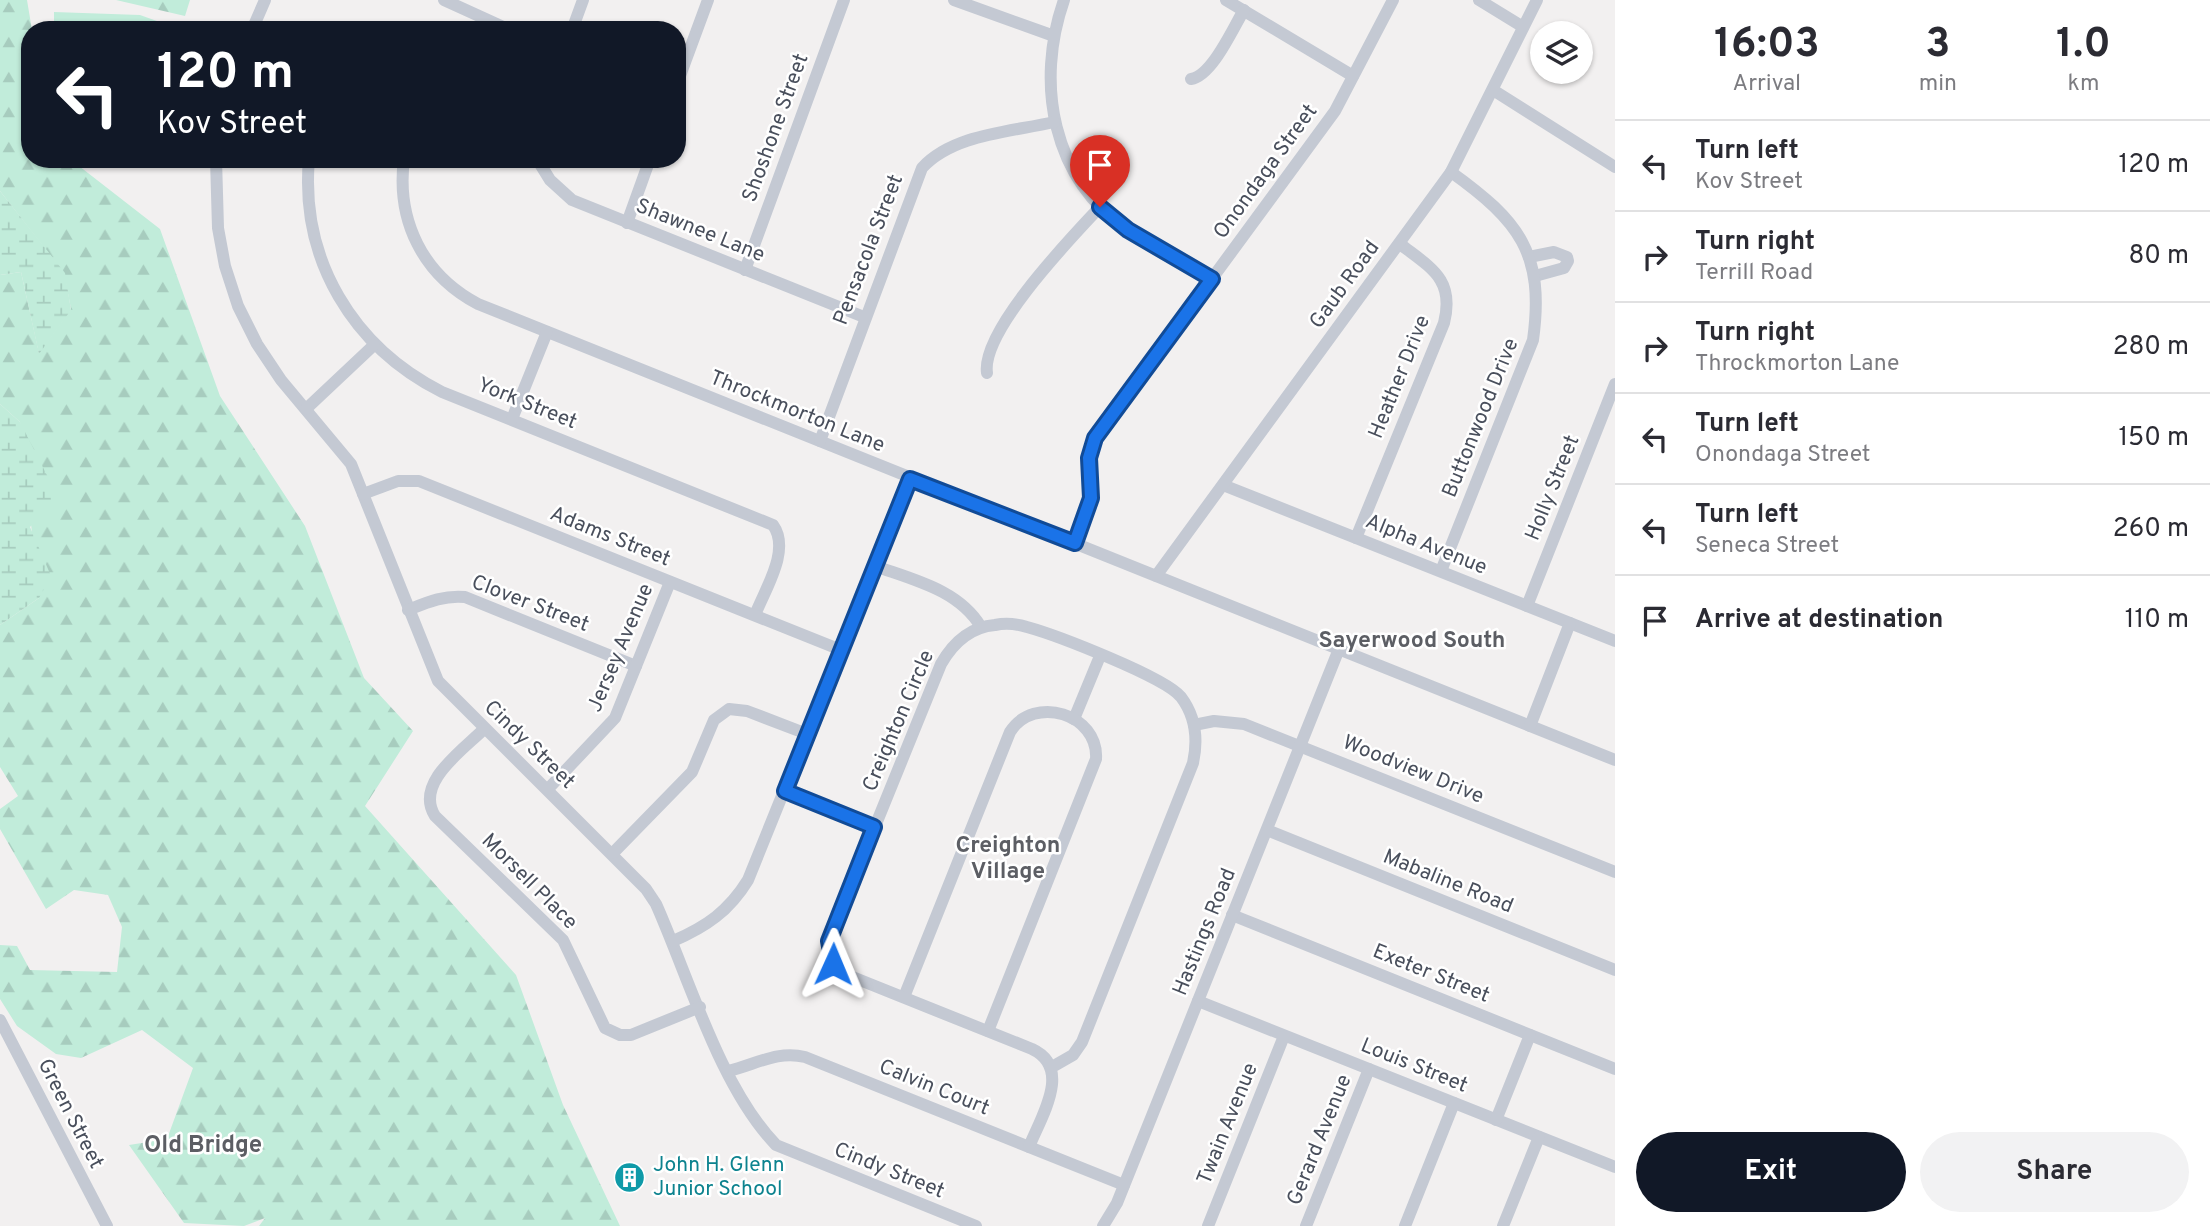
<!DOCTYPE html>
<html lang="en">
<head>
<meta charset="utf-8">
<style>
  :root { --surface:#fff; --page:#f2f2f3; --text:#2b2b33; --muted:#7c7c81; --line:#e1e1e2; --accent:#111827 }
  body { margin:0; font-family:Overpass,sans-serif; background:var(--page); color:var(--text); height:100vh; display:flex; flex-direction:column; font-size:26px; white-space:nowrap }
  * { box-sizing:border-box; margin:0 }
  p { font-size:23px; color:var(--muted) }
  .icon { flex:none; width:38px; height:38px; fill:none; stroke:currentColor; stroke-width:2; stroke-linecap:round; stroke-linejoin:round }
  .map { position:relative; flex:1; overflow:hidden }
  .details { display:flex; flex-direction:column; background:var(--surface); width:595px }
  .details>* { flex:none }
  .banner { position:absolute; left:21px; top:21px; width:665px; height:147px; border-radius:28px; box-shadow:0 2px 5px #0004; background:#111827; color:#fff; overflow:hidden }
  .tools { position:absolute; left:1530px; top:21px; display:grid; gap:14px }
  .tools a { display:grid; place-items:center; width:63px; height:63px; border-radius:50%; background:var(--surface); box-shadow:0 2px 5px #0004; font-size:35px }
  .pin { position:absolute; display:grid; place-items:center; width:60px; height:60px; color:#fff; margin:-72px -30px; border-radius:50% 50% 50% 0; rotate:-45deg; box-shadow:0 0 7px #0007 }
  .pin .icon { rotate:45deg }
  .me { position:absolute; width:77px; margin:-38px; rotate:1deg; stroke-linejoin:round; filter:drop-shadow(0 0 5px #0008) }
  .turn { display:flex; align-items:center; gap:24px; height:147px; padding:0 21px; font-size:32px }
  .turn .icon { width:91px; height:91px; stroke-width:2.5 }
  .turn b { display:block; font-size:49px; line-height:60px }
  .eta { display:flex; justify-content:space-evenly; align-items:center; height:119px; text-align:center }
  .eta b { font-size:42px; font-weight:700; line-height:49px }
  .cta { display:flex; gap:14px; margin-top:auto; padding:14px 21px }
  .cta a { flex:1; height:80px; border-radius:42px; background:var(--accent); color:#fff; font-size:28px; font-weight:700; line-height:80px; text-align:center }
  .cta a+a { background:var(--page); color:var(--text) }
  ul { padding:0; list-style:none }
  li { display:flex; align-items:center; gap:21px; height:91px; padding:0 21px; border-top:2px solid var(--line) }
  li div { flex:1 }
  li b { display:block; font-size:26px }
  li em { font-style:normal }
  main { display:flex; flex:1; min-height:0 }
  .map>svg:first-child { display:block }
  .green { fill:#c1ecda }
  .forest { fill:url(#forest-firs) }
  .wetland { fill:url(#wetland-marsh) }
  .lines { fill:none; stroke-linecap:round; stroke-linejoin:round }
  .minor { stroke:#c4c9d3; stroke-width:12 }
  .route-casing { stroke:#114b97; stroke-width:18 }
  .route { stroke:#1a73e8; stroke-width:12 }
  .labels { text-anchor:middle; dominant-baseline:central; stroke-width:5; stroke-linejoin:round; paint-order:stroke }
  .street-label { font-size:21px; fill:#494f5c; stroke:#fff }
  .culture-label { font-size:21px; fill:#0d838f; stroke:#fff; text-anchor:start }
  .neighbourhood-label { font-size:23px; font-weight:bold; fill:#5c5e64; stroke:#fff }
  .quarter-label { font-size:24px; font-weight:bold; fill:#5c5e64; stroke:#fff }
</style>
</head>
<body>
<main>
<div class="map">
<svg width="1615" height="1226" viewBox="0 0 1615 1226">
  <defs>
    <pattern id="forest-firs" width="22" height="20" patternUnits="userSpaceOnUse" patternTransform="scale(1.75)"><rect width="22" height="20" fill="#c1ecda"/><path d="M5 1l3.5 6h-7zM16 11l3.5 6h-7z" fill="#a7ccbe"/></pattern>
    <pattern id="wetland-marsh" width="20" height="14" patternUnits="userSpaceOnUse" patternTransform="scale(1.75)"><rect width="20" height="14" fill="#c1ecda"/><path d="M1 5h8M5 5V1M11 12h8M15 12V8" fill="none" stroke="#a7ccbe"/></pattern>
  </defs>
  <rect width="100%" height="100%" fill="#f2f0f0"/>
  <path class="green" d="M54,12L140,15L171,26L172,30H54Z"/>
  <g class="forest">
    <path d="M0,0H27L32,30H30V159H70L160,229L220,396L305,526L364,678L413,731L365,806L516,975L563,1105L620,1226H259L265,1218L244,1226L184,1223L129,1145L167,1139L193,1068L142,1030L81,1058L56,1054L17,1026L0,999V945L17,946L30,970L117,972L122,927L108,895L74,890L46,909L0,829V809L18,796L0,767V625L39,598L20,422L0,404V275L21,272L39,353L71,309L64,273L0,191Z"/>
    <path d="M116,0H190L185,16Z"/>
  </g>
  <g class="wetland">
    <path d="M0,191L65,273L71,310L39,354L21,272L0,275Z"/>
    <path d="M0,404L20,422L59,499L30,527L51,576L39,598L0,625Z"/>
  </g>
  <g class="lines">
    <g class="minor">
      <path d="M444,0L510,30"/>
      <path d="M954,0L1054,36"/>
      <path d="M1064,0C1035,83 1052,179 1128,230C1155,248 1185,260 1212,279"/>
      <path d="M1226,0L1353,76"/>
      <path d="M1479,0L1523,27"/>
      <path d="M252,30L265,0"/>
      <path d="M572,30L583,0"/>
      <path d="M1191,79C1212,76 1233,28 1244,10"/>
      <path d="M677,84L708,0"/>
      <path d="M1493,90L1615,167"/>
      <path d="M216,159L218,228L225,266L238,306L257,344L281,380L351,464L438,681L646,889L656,904C689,978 720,1087 776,1145L976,1226"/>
      <path d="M309,159C300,260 353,347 442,392L773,525C791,550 765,589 755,615"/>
      <path d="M404,159C396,221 423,275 478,304L1615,760"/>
      <path d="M537,159L550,180L572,200L864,317"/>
      <path d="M627,223L650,159"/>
      <path d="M1529,257L1554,252L1567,257L1568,261L1564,268L1535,276"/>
      <path d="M745,270L844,0"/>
      <path d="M987,373C981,331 1071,238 1100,207"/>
      <path d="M306,409L374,345"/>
      <path d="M512,419L547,332"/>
      <path d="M820,441L922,168C953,134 1011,132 1054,122"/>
      <path d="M1223,485L1615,641"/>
      <path d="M363,494L398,481H419L841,650"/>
      <path d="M1356,538L1444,323C1455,279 1431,268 1400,244"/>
      <path d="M1075,543L1091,498L1089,458L1095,438L1335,111L1393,0"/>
      <path d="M875,566C914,580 959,590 981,627"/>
      <path d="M1441,571L1533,340C1545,253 1519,221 1451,172"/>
      <path d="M1156,576L1451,172L1537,0"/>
      <path d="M1527,606L1615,384"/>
      <path d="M408,610C428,602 444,595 465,597L636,666"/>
      <path d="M1074,719L1100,656"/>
      <path d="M1194,725L1214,721L1244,724L1615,872"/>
      <path d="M1530,726L1570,623"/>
      <path d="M484,729C463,750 414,783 435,816L563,940L605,1028L620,1035H631L700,1007"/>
      <path d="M548,789L615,718L670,582"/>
      <path d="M785,791L874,827"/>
      <path d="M1267,830L1615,970"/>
      <path d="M613,853L692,772L714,720L729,709L747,711L807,734"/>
      <path d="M1232,915L1615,1069"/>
      <path d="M673,941C706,927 729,911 748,880L910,479"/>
      <path d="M904,997L1010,732C1034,694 1099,714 1096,759L988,1031"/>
      <path d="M1198,1001L1615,1167"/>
      <path d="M0,1020L107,1226"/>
      <path d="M728,1071C755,1065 777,1050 805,1057L1124,1185"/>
      <path d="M1496,1120L1530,1035"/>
      <path d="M1029,1147C1041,1117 1073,1068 1032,1049L845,974C830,965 826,951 831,935L941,664C953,643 971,627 995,625C1005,623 1017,624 1027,627C1056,635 1165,677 1181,697C1196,717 1198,740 1193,763L1082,1042L1073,1055L1052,1067"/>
      <path d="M1103,1226L1117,1203L1339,649"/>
      <path d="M1208,1226L1284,1036"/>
      <path d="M1306,1226L1369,1069"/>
      <path d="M1405,1226L1454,1103"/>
      <path d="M1503,1226L1539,1137"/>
    </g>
  </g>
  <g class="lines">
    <defs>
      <path id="route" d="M833,964L829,941L874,827L785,791L910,479L1075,543L1091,498L1089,458L1095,438L1212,279L1128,230L1100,207"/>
    </defs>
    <use href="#route" class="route-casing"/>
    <use href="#route" class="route"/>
  </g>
  <defs>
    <symbol id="building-disc" viewBox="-11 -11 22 22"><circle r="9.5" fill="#0f9aa8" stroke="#fff"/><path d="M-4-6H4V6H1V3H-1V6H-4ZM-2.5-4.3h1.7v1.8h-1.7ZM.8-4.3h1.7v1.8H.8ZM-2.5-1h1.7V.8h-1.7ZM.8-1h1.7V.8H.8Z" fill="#fff"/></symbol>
  </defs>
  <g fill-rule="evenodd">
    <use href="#building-disc" x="612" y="1160" width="35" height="35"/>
  </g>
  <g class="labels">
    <g class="street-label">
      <text transform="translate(776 128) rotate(-70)">Shoshone Street</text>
      <text transform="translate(1266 172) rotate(-54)">Onondaga Street</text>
      <text transform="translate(700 231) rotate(22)">Shawnee Lane</text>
      <text transform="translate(869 250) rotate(-69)">Pensacola Street</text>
      <text transform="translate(1345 285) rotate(-54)">Gaub Road</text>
      <text transform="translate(1400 377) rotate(-68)">Heather Drive</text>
      <text transform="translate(527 404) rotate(22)">York Street</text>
      <text transform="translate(797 412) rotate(22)">Throckmorton Lane</text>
      <text transform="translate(1481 418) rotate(-68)">Buttonwood Drive</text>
      <text transform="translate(1553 488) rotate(-68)">Holly Street</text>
      <text transform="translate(610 537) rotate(22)">Adams Street</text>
      <text transform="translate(1426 545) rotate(22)">Alpha Avenue</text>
      <text transform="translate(530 604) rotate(21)">Clover Street</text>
      <text transform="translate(621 648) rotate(-67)">Jersey Avenue</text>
      <text transform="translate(899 721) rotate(-67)">Creighton Circle</text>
      <text transform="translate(529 745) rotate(44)">Cindy Street</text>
      <text transform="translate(1413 770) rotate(22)">Woodview Drive</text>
      <text transform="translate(529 882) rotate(45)">Morsell Place</text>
      <text transform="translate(1448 882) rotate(22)">Mabaline Road</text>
      <text transform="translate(1205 932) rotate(-68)">Hastings Road</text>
      <text transform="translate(1431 974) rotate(22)">Exeter Street</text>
      <text transform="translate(1414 1066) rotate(22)">Louis Street</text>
      <text transform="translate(934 1088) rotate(22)">Calvin Court</text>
      <text transform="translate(70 1114) rotate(63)">Green Street</text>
      <text transform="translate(1228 1124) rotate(-68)">Twain Avenue</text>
      <text transform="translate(1320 1140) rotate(-68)">Gerard Avenue</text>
      <text transform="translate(889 1171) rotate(22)">Cindy Street</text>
    </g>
    <g class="culture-label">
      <text x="653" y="1165">John H. Glenn<tspan x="653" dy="24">Junior School</tspan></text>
    </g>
    <g class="neighbourhood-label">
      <text x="1412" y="641">Sayerwood South</text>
      <text x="1008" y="846">Creighton<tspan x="1008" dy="26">Village</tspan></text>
    </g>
    <g class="quarter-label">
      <text x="203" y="1146">Old Bridge</text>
    </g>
  </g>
</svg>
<div class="tools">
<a><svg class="icon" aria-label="layers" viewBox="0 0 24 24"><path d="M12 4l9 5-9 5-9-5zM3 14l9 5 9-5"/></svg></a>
</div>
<div class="pin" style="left:1100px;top:207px;background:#d93025"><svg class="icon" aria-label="arrive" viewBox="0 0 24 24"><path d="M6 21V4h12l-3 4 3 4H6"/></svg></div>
<svg class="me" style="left:833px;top:964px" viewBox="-20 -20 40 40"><path d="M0-17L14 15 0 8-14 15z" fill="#1a73e8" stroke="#fff" stroke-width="4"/></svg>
<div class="banner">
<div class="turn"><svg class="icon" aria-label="left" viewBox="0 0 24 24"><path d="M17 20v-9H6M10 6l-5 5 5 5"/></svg><div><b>120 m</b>Kov Street</div></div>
</div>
</div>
<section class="details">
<div class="eta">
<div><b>16:03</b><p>Arrival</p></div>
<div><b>3</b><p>min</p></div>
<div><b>1.0</b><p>km</p></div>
</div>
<ul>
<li><svg class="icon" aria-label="left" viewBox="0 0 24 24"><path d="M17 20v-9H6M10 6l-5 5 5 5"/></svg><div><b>Turn left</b><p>Kov Street</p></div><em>120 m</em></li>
<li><svg class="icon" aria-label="right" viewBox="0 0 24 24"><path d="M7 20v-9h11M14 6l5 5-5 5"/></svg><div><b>Turn right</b><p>Terrill Road</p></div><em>80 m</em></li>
<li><svg class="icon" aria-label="right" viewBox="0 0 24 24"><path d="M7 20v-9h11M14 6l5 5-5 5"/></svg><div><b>Turn right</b><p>Throckmorton Lane</p></div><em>280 m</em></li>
<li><svg class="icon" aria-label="left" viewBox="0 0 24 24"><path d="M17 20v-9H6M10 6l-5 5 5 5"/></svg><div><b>Turn left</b><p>Onondaga Street</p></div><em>150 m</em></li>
<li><svg class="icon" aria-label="left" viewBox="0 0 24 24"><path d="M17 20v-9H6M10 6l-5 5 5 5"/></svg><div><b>Turn left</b><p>Seneca Street</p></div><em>260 m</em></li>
<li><svg class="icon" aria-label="arrive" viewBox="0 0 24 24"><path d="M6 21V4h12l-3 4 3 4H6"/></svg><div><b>Arrive at destination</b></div><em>110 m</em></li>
</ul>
<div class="cta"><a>Exit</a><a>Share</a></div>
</section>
</main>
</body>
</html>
